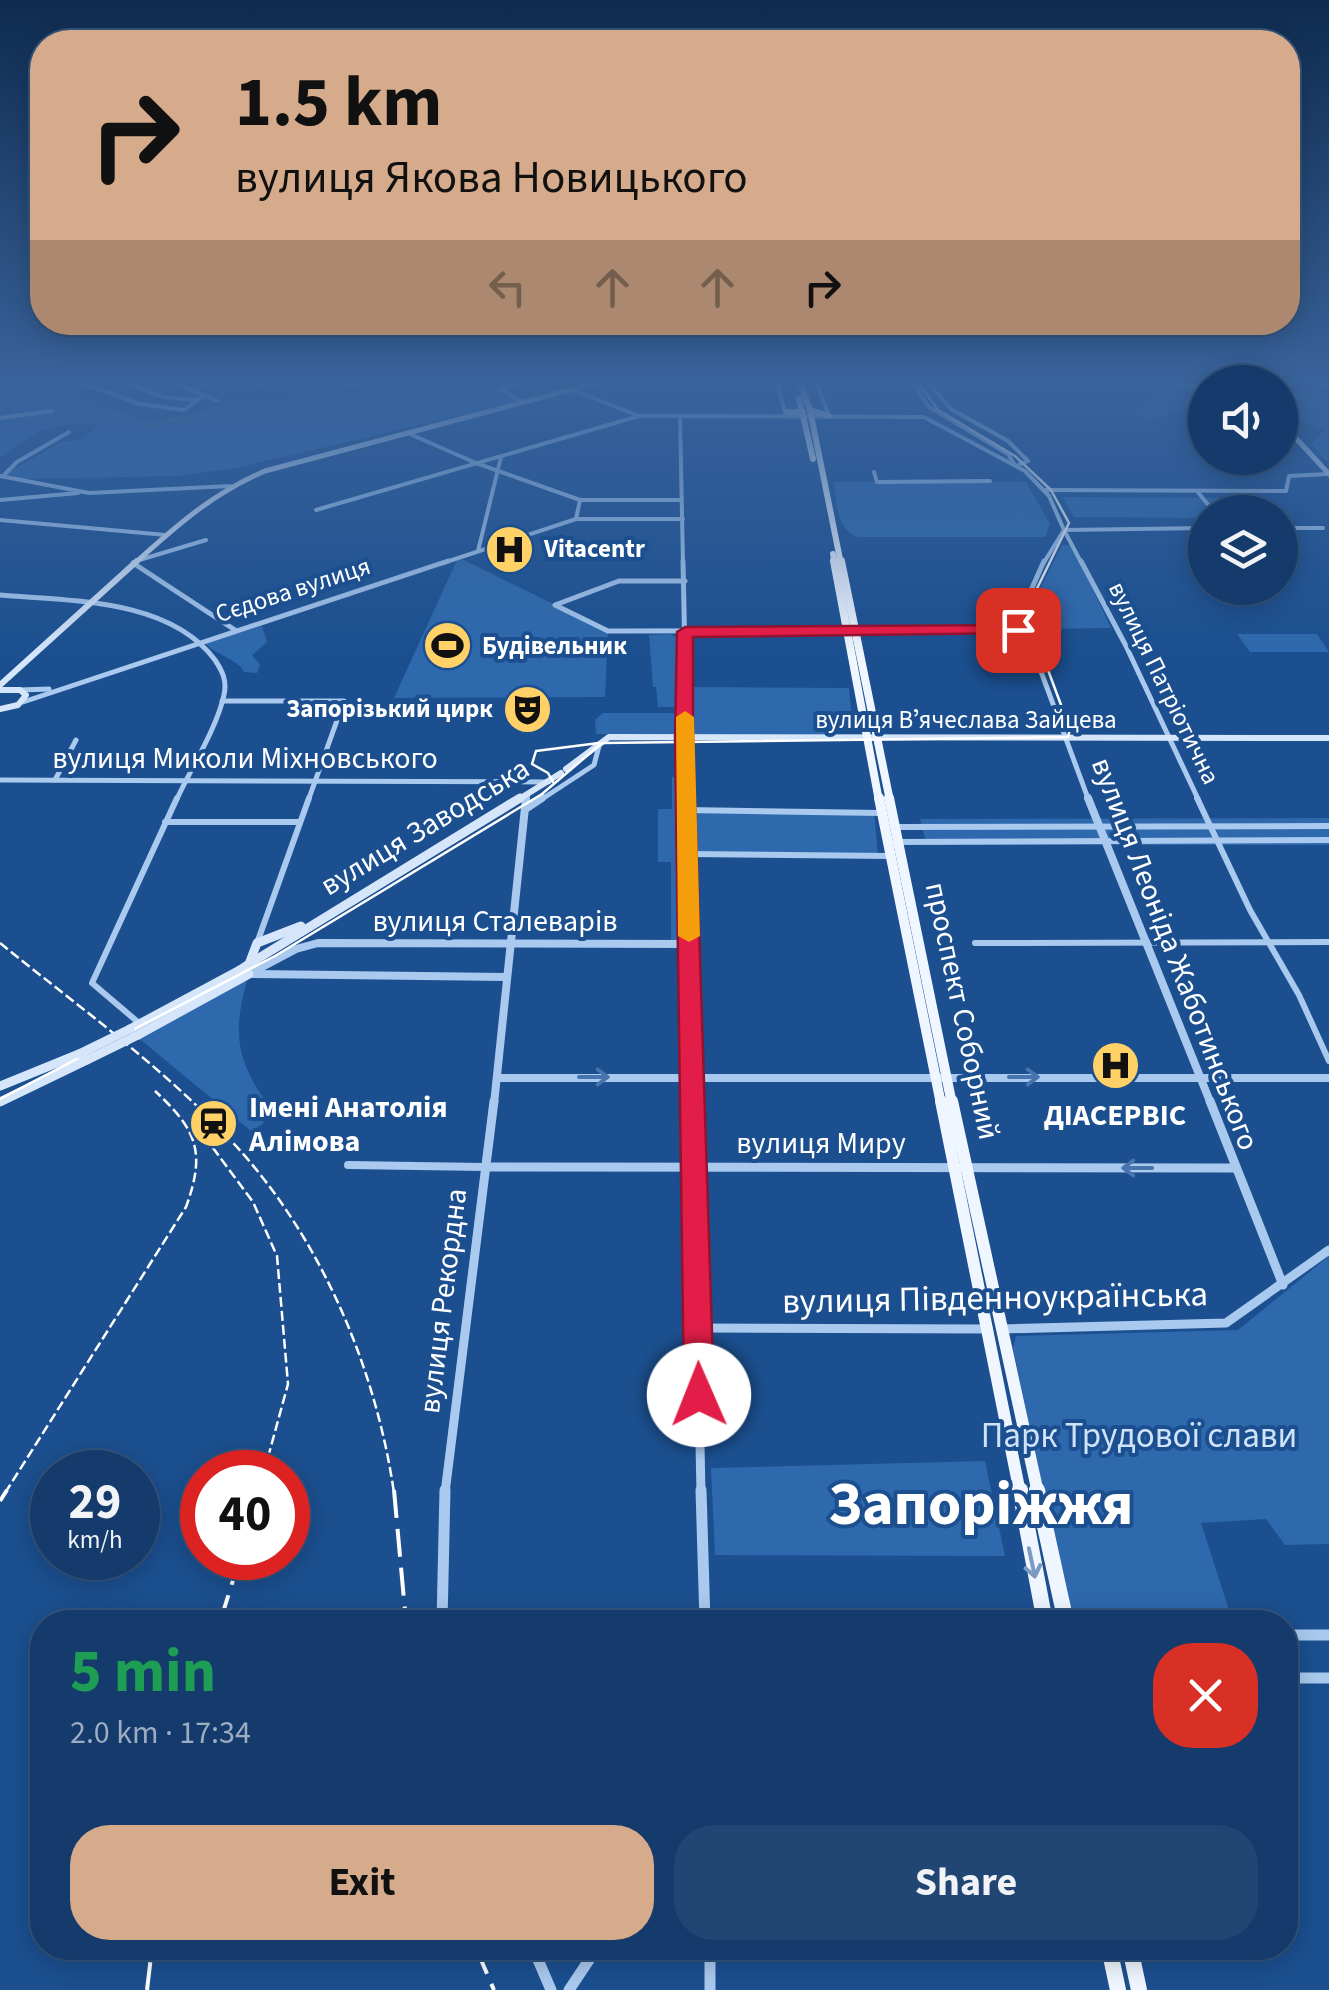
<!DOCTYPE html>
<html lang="en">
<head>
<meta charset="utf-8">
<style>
  :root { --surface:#143b6b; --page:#214673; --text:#f1f3f6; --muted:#9dadc1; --line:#33557e; --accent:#d6ab8b }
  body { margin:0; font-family:"Source Sans 3",sans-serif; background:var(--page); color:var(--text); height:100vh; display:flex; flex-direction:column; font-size:38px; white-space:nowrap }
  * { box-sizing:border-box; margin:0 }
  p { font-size:32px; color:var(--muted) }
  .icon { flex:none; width:55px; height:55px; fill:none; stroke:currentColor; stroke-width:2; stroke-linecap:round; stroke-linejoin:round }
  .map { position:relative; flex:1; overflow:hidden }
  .details { position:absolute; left:30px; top:1610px; width:1268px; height:350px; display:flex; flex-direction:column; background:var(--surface); border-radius:40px; box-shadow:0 5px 25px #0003,0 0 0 2px var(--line) }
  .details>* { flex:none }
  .hud { position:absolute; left:30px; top:30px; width:1270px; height:305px; border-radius:40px; box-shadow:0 5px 25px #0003,0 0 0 2px var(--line); background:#d6ab8b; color:#111; overflow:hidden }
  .controls { position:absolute; left:1188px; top:365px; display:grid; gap:20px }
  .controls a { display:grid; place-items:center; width:110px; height:110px; border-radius:50%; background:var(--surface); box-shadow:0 5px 25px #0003,0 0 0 2px var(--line); font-size:50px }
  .speed { position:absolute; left:30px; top:1450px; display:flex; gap:20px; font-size:50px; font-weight:700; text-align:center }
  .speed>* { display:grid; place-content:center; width:130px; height:130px; border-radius:50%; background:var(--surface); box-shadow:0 5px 25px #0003,0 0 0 2px var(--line); line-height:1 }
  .speed small { font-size:25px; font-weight:400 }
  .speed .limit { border:15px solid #d22; background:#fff; color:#111 }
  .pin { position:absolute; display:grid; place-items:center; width:85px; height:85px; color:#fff; margin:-42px; border-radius:20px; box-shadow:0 5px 15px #0006 }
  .me { position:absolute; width:110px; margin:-55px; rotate:359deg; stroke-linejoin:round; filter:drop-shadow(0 0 8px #0008) }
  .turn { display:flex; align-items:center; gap:35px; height:210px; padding:0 40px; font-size:45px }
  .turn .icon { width:130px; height:130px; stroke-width:2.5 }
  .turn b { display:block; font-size:70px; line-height:85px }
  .lanes { display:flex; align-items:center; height:95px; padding:0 40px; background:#0003; justify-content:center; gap:50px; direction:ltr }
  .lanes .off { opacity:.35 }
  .round { display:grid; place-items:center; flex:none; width:105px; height:105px; border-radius:40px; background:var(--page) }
  .headline { display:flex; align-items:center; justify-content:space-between; height:170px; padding:0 40px }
  h1 { font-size:60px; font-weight:700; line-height:75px; color:#1e9e55 }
  .cta { display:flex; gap:20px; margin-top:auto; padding:20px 40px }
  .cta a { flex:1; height:115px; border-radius:40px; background:var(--accent); color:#111; font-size:40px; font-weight:700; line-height:115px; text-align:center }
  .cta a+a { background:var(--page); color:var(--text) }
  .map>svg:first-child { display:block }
  .green { fill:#2e69ad }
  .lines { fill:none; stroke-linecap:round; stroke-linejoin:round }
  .river { stroke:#3c6290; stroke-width:6 }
  .minor-far3 { stroke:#a9c9ee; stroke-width:4 }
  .minor-far2 { stroke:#a9c9ee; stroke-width:5 }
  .minor-far1 { stroke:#a9c9ee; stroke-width:6 }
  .minor { stroke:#a9c9ee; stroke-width:8 }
  .tertiary-far4 { stroke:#a9c9ee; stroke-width:4 }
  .tertiary-far3 { stroke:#a9c9ee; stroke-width:5 }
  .tertiary-far2 { stroke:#a9c9ee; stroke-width:8 }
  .tertiary-far1 { stroke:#a9c9ee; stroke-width:9 }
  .tertiary { stroke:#a9c9ee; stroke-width:11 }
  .secondary-far2 { stroke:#d6e6fa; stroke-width:5 }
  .secondary-far1 { stroke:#d6e6fa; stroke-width:6 }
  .secondary { stroke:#d6e6fa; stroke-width:9 }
  .primary-far4 { stroke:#f0f6ff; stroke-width:6 }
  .primary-far3 { stroke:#f0f6ff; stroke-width:8 }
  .primary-far2 { stroke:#f0f6ff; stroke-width:10 }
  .primary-far1 { stroke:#f0f6ff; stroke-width:12 }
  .primary { stroke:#f0f6ff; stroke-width:16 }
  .tram { stroke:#fff; stroke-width:2.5 }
  .rail-far1 { stroke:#fff; stroke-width:2.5; stroke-dasharray:10 4; stroke-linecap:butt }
  .rail { stroke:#fff; stroke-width:4; stroke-dasharray:28 11; stroke-linecap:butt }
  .secondary-bridge { stroke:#d6e6fa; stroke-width:9 }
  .oneway { stroke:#4674ac }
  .oneway2 { stroke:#7b9ac1 }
  .route { fill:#e11d48; stroke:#92132f; stroke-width:2.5 }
  .slow { fill:#f59e0b }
  .labels { text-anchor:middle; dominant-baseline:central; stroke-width:8; stroke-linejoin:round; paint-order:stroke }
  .far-poi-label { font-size:25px; font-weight:bold; fill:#fff; stroke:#1b4f8f; text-anchor:start }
  .far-street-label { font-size:25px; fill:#fff; stroke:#1b4f8f }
  .street-label { font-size:30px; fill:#fff; stroke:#1b4f8f }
  .poi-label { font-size:30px; font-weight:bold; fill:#fff; stroke:#1b4f8f; text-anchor:start }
  .near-street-label { font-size:35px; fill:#fff; stroke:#1b4f8f }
  .near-park-label { font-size:35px; fill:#cfe3fa; stroke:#1b4f8f }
  .near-town-label { font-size:60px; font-weight:bold; fill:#fff; stroke:#1b4f8f }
</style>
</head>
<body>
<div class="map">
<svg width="1329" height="1990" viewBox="0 0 1329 1990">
  <rect width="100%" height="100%" fill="#1b4f8f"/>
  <g class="green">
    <path d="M395,378H516L498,389L518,402L236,468L176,476L23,479L5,474L61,442L80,440L99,425C54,421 35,430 0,458V392C30,396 61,398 90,407C110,413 128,423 149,425C187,429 222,409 233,407C286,398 340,402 393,388Z"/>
    <path d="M1280,383L1308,397L1318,396L1329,401V464L1311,444L1325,430L1280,414Z"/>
    <path d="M1176,385L1205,392V402L1152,419L1132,415Z"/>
    <path d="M833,482H1026L1050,524L1045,537H858C837,531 838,506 833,482Z"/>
    <path d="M1062,497L1259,498L1272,512H1205V518L1074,517Z"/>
    <path d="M1062,545H1072L1111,628L1033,629L1030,609Z"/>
    <path d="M462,559L608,631L605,697L394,698L457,560Z"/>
    <path d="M262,626L267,642L252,655L260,665L257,673L244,672C238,659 217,656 205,643Z"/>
    <path d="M670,634L677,638L678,707H658L656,687H653L649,635Z"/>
    <path d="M1237,634H1317L1329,652H1250Z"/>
    <path d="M691,687L849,688L852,720H823L828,735L693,734Z"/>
    <path d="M603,713H675V734H596L595,720Z"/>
    <path d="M672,777H683L685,941H671V862H658V809H672Z"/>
    <path d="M686,810L874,812L878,856L687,854Z"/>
    <path d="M1329,818V845H927L920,819Z"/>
    <path d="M249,974C234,1025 233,1054 264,1099L252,1107L264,1123L251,1131L136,1036Z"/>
    <path d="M1329,1256V1544L1285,1545L1266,1519L1201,1523L1230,1613L1069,1614L1013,1348L1016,1336L1238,1330Z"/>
    <path d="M985,1461L1005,1556L715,1555L711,1468Z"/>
  </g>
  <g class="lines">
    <path class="river" d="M24,391L85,403L147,424L190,418L237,404L317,400L381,391L391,388L393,378"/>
    <g class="minor-far3">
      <path d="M68,378L140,404L184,410L204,395"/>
      <path d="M111,378L164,397L196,400"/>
      <path d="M161,378L218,401"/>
      <path d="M243,378L265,387"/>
      <path d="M334,378L357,387"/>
      <path d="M910,378L929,407L1008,454L1014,464"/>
      <path d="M924,378L951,409L1008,441L1028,461L1016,466"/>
      <path d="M1182,382L1209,379L1258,382"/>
      <path d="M30,383L40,378"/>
      <path d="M192,389L230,378"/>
      <path d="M576,391L639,416H680"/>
      <path d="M522,402L501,389L525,381L523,378"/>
      <path d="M0,418L52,411"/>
      <path d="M874,472L877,482L990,481"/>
      <path d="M4,475L17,462L69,432"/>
      <path d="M0,476L89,493L230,486"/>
      <path d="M1045,490L1286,491L1289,476L1328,474"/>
      <path d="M1197,491L1214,512"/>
      <path d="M0,500L78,493"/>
      <path d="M316,510L639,416"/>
      <path d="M0,520L166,535"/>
      <path d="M1280,528H1323"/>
      <path d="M1064,530L1082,564"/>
      <path d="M1065,530L1205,528"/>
      <path d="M478,551L501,457"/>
      <path d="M136,561L206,540"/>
    </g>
    <g class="minor-far2">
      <path d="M1081,561L1126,646L1199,801"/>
      <path d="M133,563L235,630"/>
      <path d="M685,581H619L555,605L608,631L1025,630"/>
      <path d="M0,595C69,601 169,598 215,660C223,672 227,681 224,695C217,728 190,770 176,801"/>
      <path d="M222,701H344L308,801"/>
      <path d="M55,780L76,740"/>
    </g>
    <g class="minor-far1">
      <path d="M1197,798L1250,910L1299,995L1329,1061"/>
      <path d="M686,810L881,813"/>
      <path d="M165,822H300"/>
      <path d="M896,827L1329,826"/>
      <path d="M895,842L1329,840"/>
      <path d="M688,854L891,856"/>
      <path d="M257,943L309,798"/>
      <path d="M975,943L1329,942"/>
      <path d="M139,1023L92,983L177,798"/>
    </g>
    <path class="minor" d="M348,1165L484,1167"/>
    <g class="tertiary-far4">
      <path d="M776,378L786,416"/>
      <path d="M815,378L829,416"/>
      <path d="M412,435L476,463L580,500"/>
      <path d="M576,519L580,500H682"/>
      <path d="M440,564L576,519H683"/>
      <path d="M683,564L680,416L924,417L1025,471L1049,496L1064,530L1043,564"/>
    </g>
    <g class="tertiary-far3">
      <path d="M683,561L688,801"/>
      <path d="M1044,561L1020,615L1089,801"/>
      <path d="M20,690L49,689"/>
      <path d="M23,702L448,561"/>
      <path d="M0,780L549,782"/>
      <path d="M526,801V795"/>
      <path d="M539,801L594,765L599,746"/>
    </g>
    <g class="tertiary-far2">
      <path d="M688,798L693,1104"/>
      <path d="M1088,798L1211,1104"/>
      <path d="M527,808L542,798"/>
      <path d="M249,974L296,949L318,943L689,944"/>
      <path d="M253,974L506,977"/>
      <path d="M497,1078H1329"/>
      <path d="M494,1104L526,798"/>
    </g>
    <g class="tertiary-far1">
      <path d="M693,1101L701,1493"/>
      <path d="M1210,1101L1283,1285"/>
      <path d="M484,1167L1235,1168"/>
      <path d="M698,1328L988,1329"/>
      <path d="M1002,1329L1226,1323L1329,1250"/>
      <path d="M445,1493L494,1101"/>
    </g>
    <g class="tertiary">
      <path d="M701,1490L705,1622"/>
      <path d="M442,1622L445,1490"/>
      <path d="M1285,1635H1329"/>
      <path d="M1285,1678H1329"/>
      <path d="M533,1948L551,1990"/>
      <path d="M710,1948V1990"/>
      <path d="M569,1990L597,1948"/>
    </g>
    <g class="secondary-far2">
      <path d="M1152,378L1205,389"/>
      <path d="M609,382L633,378"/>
      <path d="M1280,421L1329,474"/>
      <path d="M134,564C176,526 213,493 265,471L615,378"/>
    </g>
    <g class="secondary-far1">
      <path d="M0,685L137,561"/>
      <path d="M0,690H20L26,695L18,705L0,709"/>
      <path d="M566,769L609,737L1329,738"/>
      <path d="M516,801L561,773"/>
    </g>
    <g class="secondary">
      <path d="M249,964L520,798"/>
      <path d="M130,1029L240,970"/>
      <path d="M138,1035L249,974L240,970L249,964L257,943L301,926"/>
      <path d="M0,1086L79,1054"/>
      <path d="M0,1102L87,1060"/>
    </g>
    <g class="primary-far4">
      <path d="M798,378L810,410L841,564"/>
      <path d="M1314,378L1329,386"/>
      <path d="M799,398L813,459"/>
      <path d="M810,410L829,416"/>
      <path d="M786,412H803"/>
      <path d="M833,554L835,564"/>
    </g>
    <g class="primary-far3">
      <path d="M834,561L879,801"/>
      <path d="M841,561L890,801"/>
    </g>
    <g class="primary-far2">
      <path d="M879,798L941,1104"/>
      <path d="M889,798L952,1104"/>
    </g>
    <g class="primary-far1">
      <path d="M941,1101L1020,1493"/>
      <path d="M952,1101L1038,1493"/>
    </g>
    <g class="primary">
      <path d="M1020,1490L1045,1622"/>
      <path d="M1037,1490L1066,1622"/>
      <path d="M1109,1948L1118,1990"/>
      <path d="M1130,1948L1139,1990"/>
    </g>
    <g class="tram">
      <path d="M553,782L548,773L532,764L536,751L599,743"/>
      <path d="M0,1099L275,956L542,794L602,743L1068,737L1070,729L1026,611L1069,523L1051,490L1015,456L938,410L915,378"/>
    </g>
    <g class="rail-far1">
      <path d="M0,943C80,1008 166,1069 236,1146C321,1239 376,1368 394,1493"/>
      <path d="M196,1125L253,1202L277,1256L288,1384L264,1472"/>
      <path d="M5,1493L186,1207C206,1152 197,1130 155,1091"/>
    </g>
    <g class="rail">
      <path d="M394,1490L406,1622"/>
      <path d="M0,1501L7,1490"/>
      <path d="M220,1622L240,1558"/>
      <path d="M476,1948L494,1990"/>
      <path d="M147,1990L152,1948"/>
    </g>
    <g class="secondary-bridge">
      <path d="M79,1054L130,1029"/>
      <path d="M87,1060L138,1035"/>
    </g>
  </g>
  <defs><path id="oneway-shaft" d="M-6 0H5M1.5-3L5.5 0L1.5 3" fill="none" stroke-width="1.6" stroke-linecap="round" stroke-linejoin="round" transform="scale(2.5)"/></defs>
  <g class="oneway">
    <use href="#oneway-shaft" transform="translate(594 1077)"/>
    <use href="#oneway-shaft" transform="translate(1024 1077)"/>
    <use href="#oneway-shaft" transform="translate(1137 1168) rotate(180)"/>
  </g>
  <use class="oneway2" href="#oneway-shaft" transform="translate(1032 1563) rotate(78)"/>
  <linearGradient id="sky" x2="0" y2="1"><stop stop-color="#0f2b4f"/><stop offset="0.58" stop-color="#39639b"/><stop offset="1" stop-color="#39639b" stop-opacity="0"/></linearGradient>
  <rect width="1329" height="657" fill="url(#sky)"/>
  <path class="route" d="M1018,625L1023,626V633L693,637V738L714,1395L710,1403L699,1407L688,1403L684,1395L675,738L677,632L685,627Z"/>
  <path class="slow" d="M685,711L694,717L700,936L689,942L678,936L676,717Z"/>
  <defs>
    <symbol id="hospital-disc" viewBox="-11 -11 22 22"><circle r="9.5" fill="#ffd166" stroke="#1b4f8f"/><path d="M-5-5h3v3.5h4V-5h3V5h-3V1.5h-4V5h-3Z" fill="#111"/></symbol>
    <symbol id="stadium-disc" viewBox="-11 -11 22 22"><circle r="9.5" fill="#ffd166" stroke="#1b4f8f"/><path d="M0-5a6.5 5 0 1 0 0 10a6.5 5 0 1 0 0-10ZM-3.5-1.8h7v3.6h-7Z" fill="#111"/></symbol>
    <symbol id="theatre-disc" viewBox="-11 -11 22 22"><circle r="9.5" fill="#ffd166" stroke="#1b4f8f"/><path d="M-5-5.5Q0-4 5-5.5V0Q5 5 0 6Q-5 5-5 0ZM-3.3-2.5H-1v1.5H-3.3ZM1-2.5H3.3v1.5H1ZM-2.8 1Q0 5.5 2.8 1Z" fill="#111"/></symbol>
    <symbol id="station-disc" viewBox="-11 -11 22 22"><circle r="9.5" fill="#ffd166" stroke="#1b4f8f"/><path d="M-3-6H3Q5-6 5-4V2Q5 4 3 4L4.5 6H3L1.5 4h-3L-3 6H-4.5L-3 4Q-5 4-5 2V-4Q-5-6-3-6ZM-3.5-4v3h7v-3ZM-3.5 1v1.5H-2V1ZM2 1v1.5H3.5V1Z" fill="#111"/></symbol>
  </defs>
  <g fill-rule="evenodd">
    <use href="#hospital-disc" x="482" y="522" width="55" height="55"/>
    <use href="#stadium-disc" x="420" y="618" width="55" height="55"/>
    <use href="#theatre-disc" x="500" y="682" width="55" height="55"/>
    <use href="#hospital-disc" x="1088" y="1038" width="55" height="55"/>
    <use href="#station-disc" x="186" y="1096" width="55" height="55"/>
  </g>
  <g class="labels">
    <g class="far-poi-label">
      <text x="544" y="549">Vitacentr</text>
      <text x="482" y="646">Будівельник</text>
      <text x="493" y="709" text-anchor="end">Запорізький цирк</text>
    </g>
    <g class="far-street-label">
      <text transform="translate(293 590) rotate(-18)">Сєдова вулиця</text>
      <text transform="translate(1164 683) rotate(64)">вулиця Патріотична</text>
      <text x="966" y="720">вулиця Вʼячеслава Зайцева</text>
    </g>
    <g class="street-label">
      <text x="245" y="758">вулиця Миколи Міхновського</text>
      <text transform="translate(425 827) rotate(-31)">вулиця Заводська</text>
      <text x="495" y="921">вулиця Сталеварів</text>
      <text transform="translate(1175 954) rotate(69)">вулиця Леоніда Жаботинського</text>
      <text transform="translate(962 1011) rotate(78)">проспект Соборний</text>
      <text x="821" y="1143">вулиця Миру</text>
      <text transform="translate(443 1301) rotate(-83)">вулиця Рекордна</text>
    </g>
    <g class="poi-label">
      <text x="249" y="1107">Імені Анатолія<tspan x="249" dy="34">Алімова</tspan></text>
      <text x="1115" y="1115" text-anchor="middle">ДІАСЕРВІС</text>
    </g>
    <g class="near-street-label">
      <text transform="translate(995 1298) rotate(-1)">вулиця Південноукраїнська</text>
    </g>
    <g class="near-park-label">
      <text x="1139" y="1436">Парк Трудової слави</text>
    </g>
    <g class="near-town-label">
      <text x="981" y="1505">Запоріжжя</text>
    </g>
  </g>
</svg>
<div class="controls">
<a><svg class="icon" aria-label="sound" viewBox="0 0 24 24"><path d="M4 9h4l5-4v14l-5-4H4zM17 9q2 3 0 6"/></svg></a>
<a><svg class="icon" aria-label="layers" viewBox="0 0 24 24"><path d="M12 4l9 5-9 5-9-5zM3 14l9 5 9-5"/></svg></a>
</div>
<div class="speed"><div>29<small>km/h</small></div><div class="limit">40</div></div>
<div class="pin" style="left:1018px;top:630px;background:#d93025"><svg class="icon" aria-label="arrive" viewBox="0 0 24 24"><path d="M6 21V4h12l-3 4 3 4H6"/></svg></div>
<svg class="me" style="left:699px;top:1395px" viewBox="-20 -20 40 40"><circle r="19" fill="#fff"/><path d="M0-13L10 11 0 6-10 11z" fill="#e11d48"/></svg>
<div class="hud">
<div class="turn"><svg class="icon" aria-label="right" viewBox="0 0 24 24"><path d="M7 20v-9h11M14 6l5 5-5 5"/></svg><div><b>1.5 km</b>вулиця Якова Новицького</div></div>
<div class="lanes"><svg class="icon off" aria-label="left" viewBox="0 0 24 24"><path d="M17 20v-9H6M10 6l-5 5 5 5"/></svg><svg class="icon off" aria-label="ahead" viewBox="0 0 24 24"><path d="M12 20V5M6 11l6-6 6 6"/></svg><svg class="icon off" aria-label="ahead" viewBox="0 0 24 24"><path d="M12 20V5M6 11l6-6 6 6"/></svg><svg class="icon" aria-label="right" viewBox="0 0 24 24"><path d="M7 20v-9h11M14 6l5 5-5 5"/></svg></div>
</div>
<section class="details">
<div class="headline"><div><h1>5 min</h1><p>2.0 km · 17:34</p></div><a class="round" style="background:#d93025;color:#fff"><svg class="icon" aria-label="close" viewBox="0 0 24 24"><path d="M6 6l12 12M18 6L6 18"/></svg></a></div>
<div class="cta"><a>Exit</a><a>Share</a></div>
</section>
</div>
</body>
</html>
